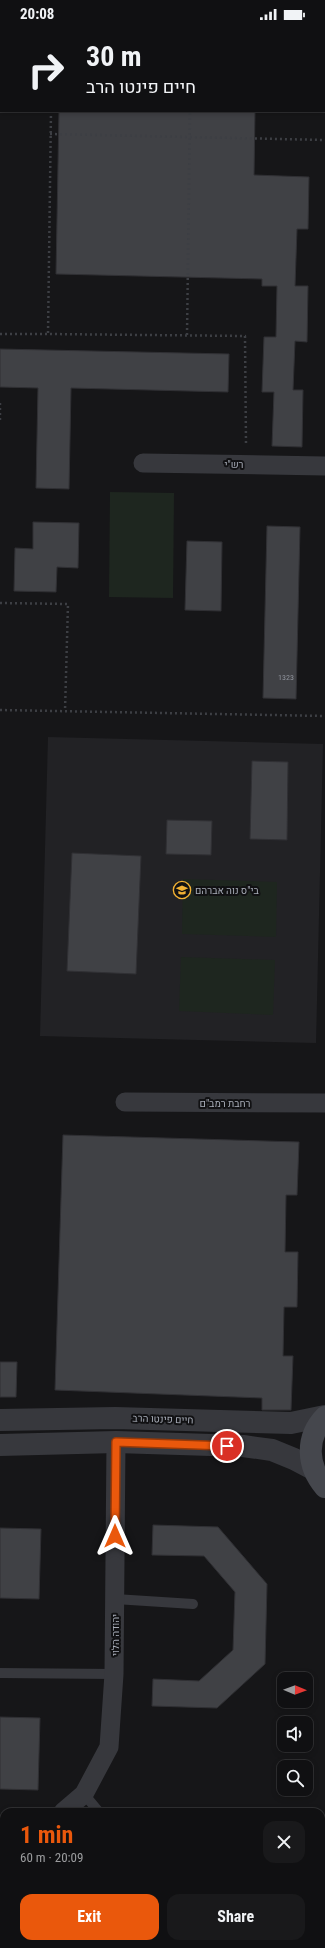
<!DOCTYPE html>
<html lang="en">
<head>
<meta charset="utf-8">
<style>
  :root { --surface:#101012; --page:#19191b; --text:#f1f3f6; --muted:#9c9d9f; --line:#303032; --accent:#ea580c }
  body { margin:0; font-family:"Roboto Condensed",Heebo,sans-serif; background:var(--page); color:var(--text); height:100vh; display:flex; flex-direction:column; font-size:15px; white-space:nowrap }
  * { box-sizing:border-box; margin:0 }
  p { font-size:13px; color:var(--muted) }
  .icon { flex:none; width:22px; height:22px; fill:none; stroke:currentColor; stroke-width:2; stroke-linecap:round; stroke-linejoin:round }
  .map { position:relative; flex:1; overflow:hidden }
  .sheet { position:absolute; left:0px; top:1780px; width:325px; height:140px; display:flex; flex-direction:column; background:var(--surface); border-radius:12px 12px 0 0; box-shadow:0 2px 6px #0003,0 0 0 1px var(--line) }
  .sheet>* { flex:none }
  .banner { position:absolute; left:0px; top:0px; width:325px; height:84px; box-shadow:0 2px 6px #0003,0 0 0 1px var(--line); background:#101012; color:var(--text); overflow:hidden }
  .needle { width:26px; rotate:91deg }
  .controls { position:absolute; left:277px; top:1644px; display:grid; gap:8px }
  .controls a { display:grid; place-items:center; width:36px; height:36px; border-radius:8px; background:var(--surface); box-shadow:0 2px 6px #0003,0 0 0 1px var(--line); font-size:20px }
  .pin { position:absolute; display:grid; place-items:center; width:34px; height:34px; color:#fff; margin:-17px; border:2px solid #fff; border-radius:50%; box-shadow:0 1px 4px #0007 }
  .me { position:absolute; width:44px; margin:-22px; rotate:0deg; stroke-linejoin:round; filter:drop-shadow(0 0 3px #0008) }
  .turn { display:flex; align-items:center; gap:14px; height:84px; padding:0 20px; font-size:18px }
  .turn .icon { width:52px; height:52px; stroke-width:2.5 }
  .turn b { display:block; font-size:28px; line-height:34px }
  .round { display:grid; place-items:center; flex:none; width:42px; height:42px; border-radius:12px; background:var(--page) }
  .summary { display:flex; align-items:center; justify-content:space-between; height:68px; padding:0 20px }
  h1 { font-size:24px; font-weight:700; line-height:30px; color:var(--accent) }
  .button { display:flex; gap:8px; margin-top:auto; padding:8px 20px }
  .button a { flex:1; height:46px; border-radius:12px; background:var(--accent); color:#fff; font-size:16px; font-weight:700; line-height:46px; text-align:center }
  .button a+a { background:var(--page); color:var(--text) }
  .status { display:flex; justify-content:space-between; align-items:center; height:28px; padding:0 20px; background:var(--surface); direction:ltr }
  .status svg { height:11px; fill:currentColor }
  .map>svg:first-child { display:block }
  .built { fill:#222225 }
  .green { fill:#1e261f }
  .building { fill:#404145; stroke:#303034 }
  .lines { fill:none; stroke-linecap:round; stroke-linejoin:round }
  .path { stroke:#3d3f44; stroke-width:2.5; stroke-dasharray:2 3; stroke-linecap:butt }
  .service { stroke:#37383d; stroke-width:10 }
  .minor { stroke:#37383d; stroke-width:19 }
  .tertiary { stroke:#37383d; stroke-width:22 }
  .secondary { stroke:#45474d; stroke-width:22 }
  .route-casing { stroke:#983908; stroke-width:10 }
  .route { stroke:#ea580c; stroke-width:7 }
  .labels { text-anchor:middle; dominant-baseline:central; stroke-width:4; stroke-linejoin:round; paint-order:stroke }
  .number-label { font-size:8px; fill:#8e929b }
  .street-label { font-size:10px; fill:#a8adb8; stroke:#111113 }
  .poi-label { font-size:10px; fill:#a8adb8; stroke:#111113; text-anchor:start }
</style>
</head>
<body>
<div class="status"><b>20:08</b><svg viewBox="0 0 49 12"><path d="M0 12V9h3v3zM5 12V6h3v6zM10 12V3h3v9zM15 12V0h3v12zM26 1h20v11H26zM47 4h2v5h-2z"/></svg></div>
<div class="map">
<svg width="325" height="1920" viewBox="0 0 325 1920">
  <rect width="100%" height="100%" fill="#161618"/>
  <path class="built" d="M48,709L323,716L316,1015L40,1008Z"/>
  <g class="green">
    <path d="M110,464L174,465L173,570L109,569Z"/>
    <path d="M183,851L277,854L276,909L182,906Z"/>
    <path d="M181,929L275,932L273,987L179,983Z"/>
  </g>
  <g class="building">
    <path d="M59,83H255L254,147L309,149L308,201H297L295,258H308L307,314L295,313L293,362H303L302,419L272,418L274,364H262L264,309H276L277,258H262V251L56,246Z"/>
    <path d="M0,321L229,326L228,364L71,360L69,461L36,460L38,360L0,359Z"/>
    <path d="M33,494L79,495L78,540L57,539L56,564L14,563L15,520L33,521Z"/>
    <path d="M267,498L300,499L296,671L263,670Z"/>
    <path d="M187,513L222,514L221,583L185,582Z"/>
    <path d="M252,733L288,734L287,812L250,811Z"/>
    <path d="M167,792L212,793L211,827L166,826Z"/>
    <path d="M72,825L141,828L136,946L67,943Z"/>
    <path d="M63,1107L299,1114L297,1167H286L285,1224H298L297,1279H284L283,1328H293L291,1382H262V1370L55,1362Z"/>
    <path d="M0,1334H17L16,1369H0Z"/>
    <path d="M153,1497L218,1499L267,1556L265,1636L217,1680L152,1678L153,1651L199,1653L233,1622L235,1564L204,1528L152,1527Z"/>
    <path d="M0,1500L41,1501L39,1571L0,1570Z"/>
    <path d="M0,1689L40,1690L38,1762L0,1761Z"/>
  </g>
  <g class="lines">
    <g class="path">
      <path d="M52,1V0"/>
      <path d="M191,1V0"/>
      <path d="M51,83L48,306L245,308L246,417"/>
      <path d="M50,106L325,112"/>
      <path d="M0,306H47"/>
      <path d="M187,307L190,83"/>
      <path d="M0,375V395"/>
      <path d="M0,575L68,576L65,683"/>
      <path d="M0,682L325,688"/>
    </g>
    <g class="service">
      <path d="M115,1571L193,1576"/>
      <path d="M0,1645L114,1646"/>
      <path d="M84,1766L99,1784"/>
    </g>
    <g class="minor">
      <path d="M143,435L325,438"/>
      <path d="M125,1074L325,1075"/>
      <path d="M63,1784L84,1766L109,1719L114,1646L116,1414"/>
      <path d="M0,1808H4"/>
    </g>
    <g class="tertiary">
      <path d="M0,1392L115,1390L291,1395L325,1388"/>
      <path d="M0,1417L116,1414L243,1418L272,1422L294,1431L313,1441"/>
    </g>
    <path class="secondary" d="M325,1389C305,1410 307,1438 325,1459"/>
  </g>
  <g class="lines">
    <defs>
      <path id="route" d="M115,1508L116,1414L227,1418"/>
    </defs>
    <use href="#route" class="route-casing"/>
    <use href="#route" class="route"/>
  </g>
  <defs>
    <symbol id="school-ring" viewBox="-11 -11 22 22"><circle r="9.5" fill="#111113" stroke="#f2b134" stroke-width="1.5"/><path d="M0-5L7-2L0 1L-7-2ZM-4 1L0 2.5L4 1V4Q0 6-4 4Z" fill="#f2b134"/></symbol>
  </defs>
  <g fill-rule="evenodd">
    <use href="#school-ring" x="172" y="852" width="20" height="20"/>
  </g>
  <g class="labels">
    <g class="number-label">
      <text x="286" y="649">1323</text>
    </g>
    <g class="street-label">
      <text x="234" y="436">רש"י</text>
      <text x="225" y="1075">רחבת רמב"ם</text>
      <text transform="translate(163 1391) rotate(2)">חיים פינטו הרב</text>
      <text transform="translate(115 1607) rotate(-90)">יהודה הלוי</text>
    </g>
    <g class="poi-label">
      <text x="195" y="862">בי"ס נוה אברהם</text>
    </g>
  </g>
</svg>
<div class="controls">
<a><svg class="needle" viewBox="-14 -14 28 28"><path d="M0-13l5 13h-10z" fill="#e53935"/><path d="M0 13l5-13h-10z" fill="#9c9d9f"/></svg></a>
<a><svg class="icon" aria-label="sound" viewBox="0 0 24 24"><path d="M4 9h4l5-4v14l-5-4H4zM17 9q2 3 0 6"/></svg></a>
<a><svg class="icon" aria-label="search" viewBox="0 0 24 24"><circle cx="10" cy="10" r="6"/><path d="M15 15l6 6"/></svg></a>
</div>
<div class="pin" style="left:227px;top:1418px;background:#d93025"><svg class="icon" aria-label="arrive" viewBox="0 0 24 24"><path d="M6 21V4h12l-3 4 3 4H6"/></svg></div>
<svg class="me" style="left:115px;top:1508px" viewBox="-20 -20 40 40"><path d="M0-17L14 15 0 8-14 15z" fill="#ea580c" stroke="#fff" stroke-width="4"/></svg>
<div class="banner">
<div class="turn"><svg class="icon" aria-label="right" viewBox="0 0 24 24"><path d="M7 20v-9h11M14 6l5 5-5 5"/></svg><div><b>30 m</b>חיים פינטו הרב</div></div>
</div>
<section class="sheet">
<div class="summary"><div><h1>1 min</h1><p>60 m · 20:09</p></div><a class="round"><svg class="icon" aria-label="close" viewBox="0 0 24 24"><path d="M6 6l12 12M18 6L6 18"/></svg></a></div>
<div class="button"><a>Exit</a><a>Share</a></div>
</section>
</div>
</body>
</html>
